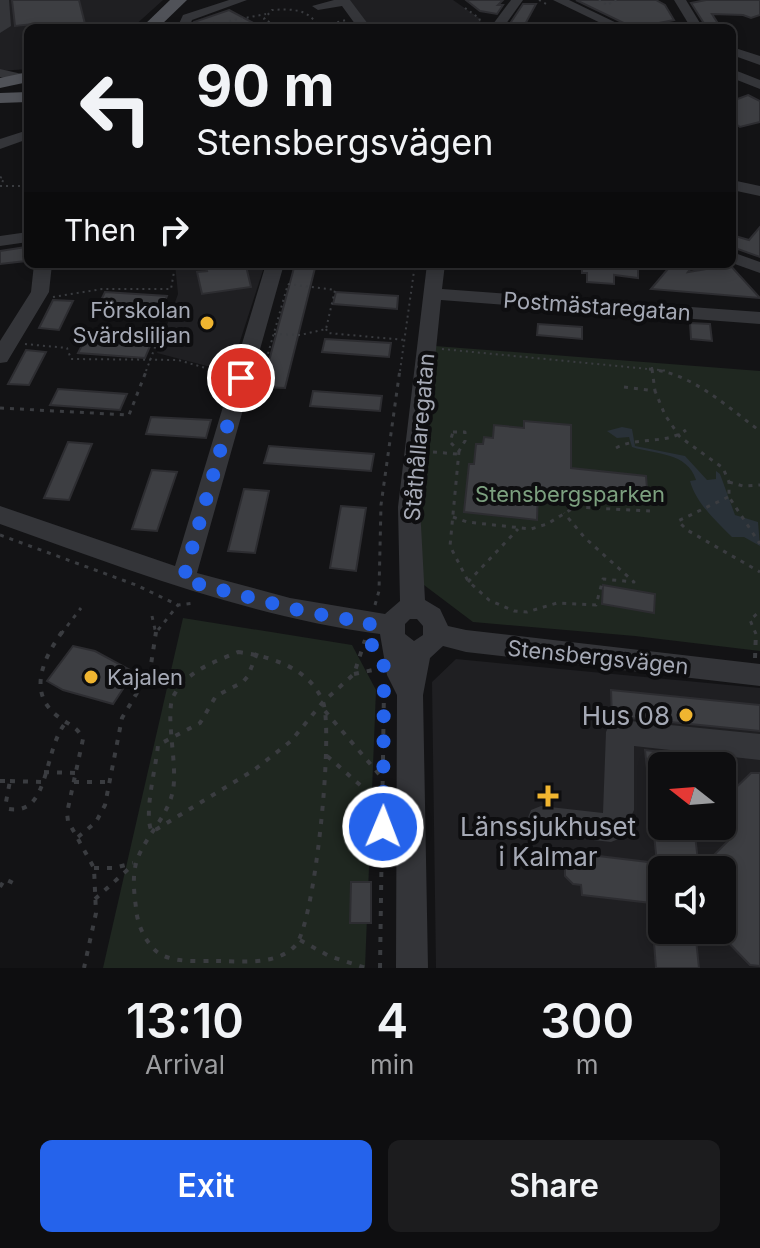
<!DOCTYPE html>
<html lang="en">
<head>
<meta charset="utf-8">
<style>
  :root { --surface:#0e0e10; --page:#1c1c1e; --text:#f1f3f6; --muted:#9b9c9f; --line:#2e2e30; --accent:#2563eb }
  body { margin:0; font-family:Inter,sans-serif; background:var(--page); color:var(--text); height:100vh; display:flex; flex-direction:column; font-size:30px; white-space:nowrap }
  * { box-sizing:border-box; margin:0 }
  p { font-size:26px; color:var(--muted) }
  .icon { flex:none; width:44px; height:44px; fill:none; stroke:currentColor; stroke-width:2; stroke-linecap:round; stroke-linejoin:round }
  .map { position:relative; height:968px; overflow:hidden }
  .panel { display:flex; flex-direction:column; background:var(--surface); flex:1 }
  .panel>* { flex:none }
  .top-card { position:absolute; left:24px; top:24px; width:712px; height:244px; border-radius:12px; box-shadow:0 4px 12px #0003,0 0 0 2px var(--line); background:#0e0e10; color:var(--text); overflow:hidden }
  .needle { width:52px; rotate:287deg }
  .buttons { position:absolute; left:648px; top:752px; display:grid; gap:16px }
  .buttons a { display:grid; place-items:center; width:88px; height:88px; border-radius:12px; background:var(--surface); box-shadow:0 4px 12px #0003,0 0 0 2px var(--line); font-size:40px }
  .pin { position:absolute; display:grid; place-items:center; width:68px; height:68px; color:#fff; margin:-34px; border:4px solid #fff; border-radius:50%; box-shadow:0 2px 8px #0007 }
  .me { position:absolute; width:88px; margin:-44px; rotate:1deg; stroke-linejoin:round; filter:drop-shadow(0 0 6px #0008) }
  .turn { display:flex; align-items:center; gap:28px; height:168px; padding:0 40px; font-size:36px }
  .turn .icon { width:104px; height:104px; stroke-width:2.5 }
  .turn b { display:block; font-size:56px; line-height:68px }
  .then { display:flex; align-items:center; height:76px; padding:0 40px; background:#0003; gap:16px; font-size:30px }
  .eta { display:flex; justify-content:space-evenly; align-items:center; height:136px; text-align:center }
  .eta b { font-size:48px; font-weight:600; line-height:56px }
  .primary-button { display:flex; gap:16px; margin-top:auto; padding:16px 40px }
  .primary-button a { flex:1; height:92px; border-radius:12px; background:var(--accent); color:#fff; font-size:32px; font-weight:600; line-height:92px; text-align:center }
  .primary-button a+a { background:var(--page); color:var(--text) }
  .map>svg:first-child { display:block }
  .built { fill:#1f1f22; fill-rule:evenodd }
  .green { fill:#1f2720 }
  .water { fill:#293138 }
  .building { fill:#3d3e42; stroke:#2d2d31; stroke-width:2 }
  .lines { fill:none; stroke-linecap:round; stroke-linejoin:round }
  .path-far2 { stroke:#3a3c40; stroke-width:2; stroke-dasharray:2 4; stroke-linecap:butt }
  .path-far1 { stroke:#3a3c40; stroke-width:3; stroke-dasharray:4 6; stroke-linecap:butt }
  .path { stroke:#3a3c40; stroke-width:4; stroke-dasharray:5 8; stroke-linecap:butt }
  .minor { fill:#343539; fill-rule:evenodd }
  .major { fill:#505258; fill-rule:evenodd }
  .route { stroke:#2563eb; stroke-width:14; stroke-dasharray:0 25.2 }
  .poi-dot { fill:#f0b530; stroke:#0e0e10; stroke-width:3 }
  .labels { text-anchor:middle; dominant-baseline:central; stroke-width:8; stroke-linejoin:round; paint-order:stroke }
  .street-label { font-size:22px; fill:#a5a9b5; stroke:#0e0e10 }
  .poi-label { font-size:22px; fill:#a5a9b5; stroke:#0e0e10; text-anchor:end }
  .park-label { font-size:22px; fill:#7ca07f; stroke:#0e0e10 }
  .near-poi-label { font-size:26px; fill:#a5a9b5; stroke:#0e0e10; text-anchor:end }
</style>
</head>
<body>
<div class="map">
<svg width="760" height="968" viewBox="0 0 760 968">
  <rect width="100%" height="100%" fill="#131315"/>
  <g class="built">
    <path d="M0,0H163L132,28H28V69L0,71Z"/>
    <path d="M344,0H453L479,18L483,28H365Z"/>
    <path d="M175,264H265L230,372L157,353L178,294Z"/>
    <path d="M456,659L760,688V968H436L432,682ZM662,766H722V826H662ZM662,870H722V930H662Z"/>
  </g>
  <g class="green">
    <path d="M435,346L760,371V651L635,636L473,622L420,582L421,505Z"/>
    <path d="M183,618L352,645L376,690L365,968H103Z"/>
  </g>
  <path class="water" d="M622,427L632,429L635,446L685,456L707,480L716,479V471L720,474L735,515L758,522L760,546L744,537H732C716,521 696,503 690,481L696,480C687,452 657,455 632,447L629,437L617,438L607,431Z"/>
  <g class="building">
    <path d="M12,0H79L86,28H33V24L15,26Z"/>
    <path d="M466,0H503L498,5H503L497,14L480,11Z"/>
    <path d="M576,0H656L665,5L674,20L634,28Z"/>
    <path d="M706,0H760V15L751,18L743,15L712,14L719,25H705L691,3Z"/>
    <path d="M523,4H536L523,28H507Z"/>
    <path d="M229,10L263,28H224L214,23L210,28H192L194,22Z"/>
    <path d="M748,95L760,101V122L740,127L732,121V101Z"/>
    <path d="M760,227V257L732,247V235L749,240Z"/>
    <path d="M26,247V261L0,264V251Z"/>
    <path d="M205,264L246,266L251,287L202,294L197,272L207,271Z"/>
    <path d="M295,264H316L285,388L262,387Z"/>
    <path d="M582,264H638V278L614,275V284L587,282V273H582Z"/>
    <path d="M672,264H694L688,272L730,265L760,298L651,289Z"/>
    <path d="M105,292L167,296L162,309L99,304Z"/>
    <path d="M336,292L398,296L397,309L333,304Z"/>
    <path d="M53,300L73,301L59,330L39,328Z"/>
    <path d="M690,323L710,324L712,341L691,339Z"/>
    <path d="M538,324L582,327V339L537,335Z"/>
    <path d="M85,339L151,344L145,358L78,353Z"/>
    <path d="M325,339L391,343L389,357L322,352Z"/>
    <path d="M26,350L46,352L29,385L8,384Z"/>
    <path d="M58,389L127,394L120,410L50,405Z"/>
    <path d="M313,391L382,396L380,411L310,406Z"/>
    <path d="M151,417L211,420L206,438L146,434Z"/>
    <path d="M524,421L571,425V468L646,476L648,502L538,491L537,520L464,512L469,464H474L476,444H483L484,437L493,438L494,425L524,428Z"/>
    <path d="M68,442L92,444L69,500L44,498Z"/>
    <path d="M269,446L374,454L371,471L264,463Z"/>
    <path d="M152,470L177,472L157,531L132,529Z"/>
    <path d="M244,489L269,491L255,553L228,551Z"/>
    <path d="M341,506L366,508L356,571L330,568Z"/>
    <path d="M603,585L655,594L654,613L602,604Z"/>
    <path d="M73,646L95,651L134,672L113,704L63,690L47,681Z"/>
    <path d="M611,690L760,705V731L620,717L612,719Z"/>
    <path d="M645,750L677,754L689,766H662V826H694L699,870H662V927H653L651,903L582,895L581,885L573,884L565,876V852L657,863Z"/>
    <path d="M751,773H760V966L750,965L722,936V870H699L731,838L726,797Z"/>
    <path d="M351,882H371V923H350Z"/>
    <path d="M653,930H695L699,968H656Z"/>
  </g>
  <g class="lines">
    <g class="path-far2">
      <path d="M539,0L548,5"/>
      <path d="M599,0L607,5L617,0"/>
      <path d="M465,8L479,18L483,28"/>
      <path d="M229,21L266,14"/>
      <path d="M280,28L264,19L272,10C289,9 308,8 317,25"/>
      <path d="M314,28L346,20"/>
      <path d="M0,177L4,179L0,186"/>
      <path d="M0,186H28"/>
      <path d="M53,297L102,289H171L174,272"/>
      <path d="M326,329L328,333L405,340"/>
      <path d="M274,334L300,335L326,329L335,290L288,284"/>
      <path d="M25,344L67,348L71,359L178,360L216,371"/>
      <path d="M442,349L669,371"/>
      <path d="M652,367V371"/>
      <path d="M146,371L160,334"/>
      <path d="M263,371L288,284"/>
      <path d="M400,371L415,264"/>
    </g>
    <g class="path-far1">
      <path d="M209,369L227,374"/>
      <path d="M649,369C692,373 726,406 760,431"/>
      <path d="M652,369L655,391"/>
      <path d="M258,387L263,369"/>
      <path d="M624,387L655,391L665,415L680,437L723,468L729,482V497L760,544"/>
      <path d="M0,408L129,415L147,369"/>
      <path d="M453,432H465V441L459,451L450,442Z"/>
      <path d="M616,448C638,436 666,445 686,430"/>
      <path d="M459,451L450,546L468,581L489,600L514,611L527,612L557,603L596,605L603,579L634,582L585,538L564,513"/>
      <path d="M433,452L457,454"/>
      <path d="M729,482L743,486L760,485"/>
      <path d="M728,497L678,521L687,530L760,572"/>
      <path d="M453,517L467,522L531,529L547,524L575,507L650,511"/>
      <path d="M0,535L136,585L178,605L194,603"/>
      <path d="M468,582L518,529"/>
      <path d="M375,605L379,591L381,505L400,369"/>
      <path d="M152,616L156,634"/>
      <path d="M158,630L178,605"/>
      <path d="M61,634L81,608"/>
      <path d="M756,634L750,620L760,611"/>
    </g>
    <g class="path">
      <path d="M62,632C43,659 26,694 60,718C69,725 78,727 83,739L67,813L68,821L94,868L96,913L84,968"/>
      <path d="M238,652C270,656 310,668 323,702C334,731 315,925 295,946C276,966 240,961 214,961C196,961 170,963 156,951C144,940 137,923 136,908C134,892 132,875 137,860C146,835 168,817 173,790C178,764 164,712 174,695C187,671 214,662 238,652Z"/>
      <path d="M257,653L248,676L243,682L216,696L200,723L158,745C156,768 143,815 152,832L254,770L291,741L323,702L354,674L365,640"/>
      <path d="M755,658L756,632"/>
      <path d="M354,674L378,669"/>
      <path d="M325,711L384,780"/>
      <path d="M327,756L367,791L383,799"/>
      <path d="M44,772L76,773"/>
      <path d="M0,781H10L6,802L9,809C50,816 43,750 66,722"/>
      <path d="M10,781L42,782"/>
      <path d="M74,782H108"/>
      <path d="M78,837L96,822L105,805L122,718L150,671L156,632"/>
      <path d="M94,868H114L133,863"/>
      <path d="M0,887L5,879L15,884"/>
      <path d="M95,899L134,864"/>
      <path d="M300,940L329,956L366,968"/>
      <path d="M380,968L384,688"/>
    </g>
    <g class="minor">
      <path d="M0,0H9L11,26L0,33Z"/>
      <path d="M229,0H247L192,20L189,28H177L183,15Z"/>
      <path d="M334,0H350L371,28H358L342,6L318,10L312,6Z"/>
      <path d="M511,0H523L503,28H490Z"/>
      <path d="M553,0H569L627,28H611Z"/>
      <path d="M674,0H686L703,28H691Z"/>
      <path d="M732,47L760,56V65L732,55Z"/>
      <path d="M0,69L22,74L24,77L17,81L0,77Z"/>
      <path d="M732,69L760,80V89L732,78Z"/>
      <path d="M28,130V139L0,149V139Z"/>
      <path d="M732,180L760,186V196L732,190Z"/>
      <path d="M28,232V242L0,246V236Z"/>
      <path d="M732,252L760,262V273L732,263Z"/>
      <path d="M34,264H52L49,292L7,362L0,363V341L31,292Z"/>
      <path d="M266,264H284L197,573L290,598L385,614L400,601L398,507L427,264H445L442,289L760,312V324L441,300L420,507L425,600L440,609L448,626L466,630L760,664V686L466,652L443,646L430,658L423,695L428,968H396L397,695L387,675L380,634C247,616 126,569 0,524V506L175,566ZM410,619H417L423,626V635L414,641L405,634V624Z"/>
      <path d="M620,720L760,734V760L634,746V810L621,838L611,842L541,834L531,830L527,820L531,810L541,806L603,813L606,732L610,723Z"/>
    </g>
    <g class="major">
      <path d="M170,0H187L158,28H141Z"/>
      <path d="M28,72V82L0,88V78Z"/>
      <path d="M28,92V102L0,103V93Z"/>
    </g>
  </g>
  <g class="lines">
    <path class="route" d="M241,378L183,580L306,612L370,623L365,640L379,650L384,667L383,827"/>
  </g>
  <g class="poi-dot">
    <circle cx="207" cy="323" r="8"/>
    <circle cx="91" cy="677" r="8"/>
    <circle cx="686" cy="715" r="8"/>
    <path d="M544 784h8v8h8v8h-8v8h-8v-8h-8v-8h8z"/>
  </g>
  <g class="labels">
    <g class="street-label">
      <text transform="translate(597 306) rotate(4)">Postmästaregatan</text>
      <text transform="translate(419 437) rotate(-85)">Ståthållaregatan</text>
      <text transform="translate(598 657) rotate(6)">Stensbergsvägen</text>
    </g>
    <g class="poi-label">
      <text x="191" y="310">Förskolan<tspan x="191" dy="25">Svärdsliljan</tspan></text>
      <text x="107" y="677" text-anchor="start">Kajalen</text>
    </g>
    <g class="park-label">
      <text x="570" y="494">Stensbergsparken</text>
    </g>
    <g class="near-poi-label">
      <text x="670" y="715">Hus 08</text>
      <text x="548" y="826" text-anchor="middle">Länssjukhuset<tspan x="548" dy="30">i Kalmar</tspan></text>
    </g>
  </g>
</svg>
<div class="buttons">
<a><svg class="needle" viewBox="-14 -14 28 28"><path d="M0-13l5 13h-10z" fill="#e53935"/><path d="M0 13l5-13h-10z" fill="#9b9c9f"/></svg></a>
<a><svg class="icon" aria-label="sound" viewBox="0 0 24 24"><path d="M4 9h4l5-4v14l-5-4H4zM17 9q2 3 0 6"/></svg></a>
</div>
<div class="pin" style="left:241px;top:378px;background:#d93025"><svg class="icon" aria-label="arrive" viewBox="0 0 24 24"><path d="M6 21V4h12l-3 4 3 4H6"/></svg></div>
<svg class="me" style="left:383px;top:827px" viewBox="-20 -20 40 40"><circle r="17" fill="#2563eb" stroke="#fff" stroke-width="3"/><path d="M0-11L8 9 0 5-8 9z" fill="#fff"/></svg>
<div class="top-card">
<div class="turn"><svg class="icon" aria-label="left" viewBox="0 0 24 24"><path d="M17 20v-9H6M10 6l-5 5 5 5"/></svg><div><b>90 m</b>Stensbergsvägen</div></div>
<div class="then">Then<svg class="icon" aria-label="right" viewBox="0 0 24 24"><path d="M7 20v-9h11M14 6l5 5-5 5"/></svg></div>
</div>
</div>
<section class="panel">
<div class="eta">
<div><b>13:10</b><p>Arrival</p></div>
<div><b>4</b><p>min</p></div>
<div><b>300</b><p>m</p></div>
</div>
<div class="primary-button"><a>Exit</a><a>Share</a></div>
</section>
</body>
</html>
